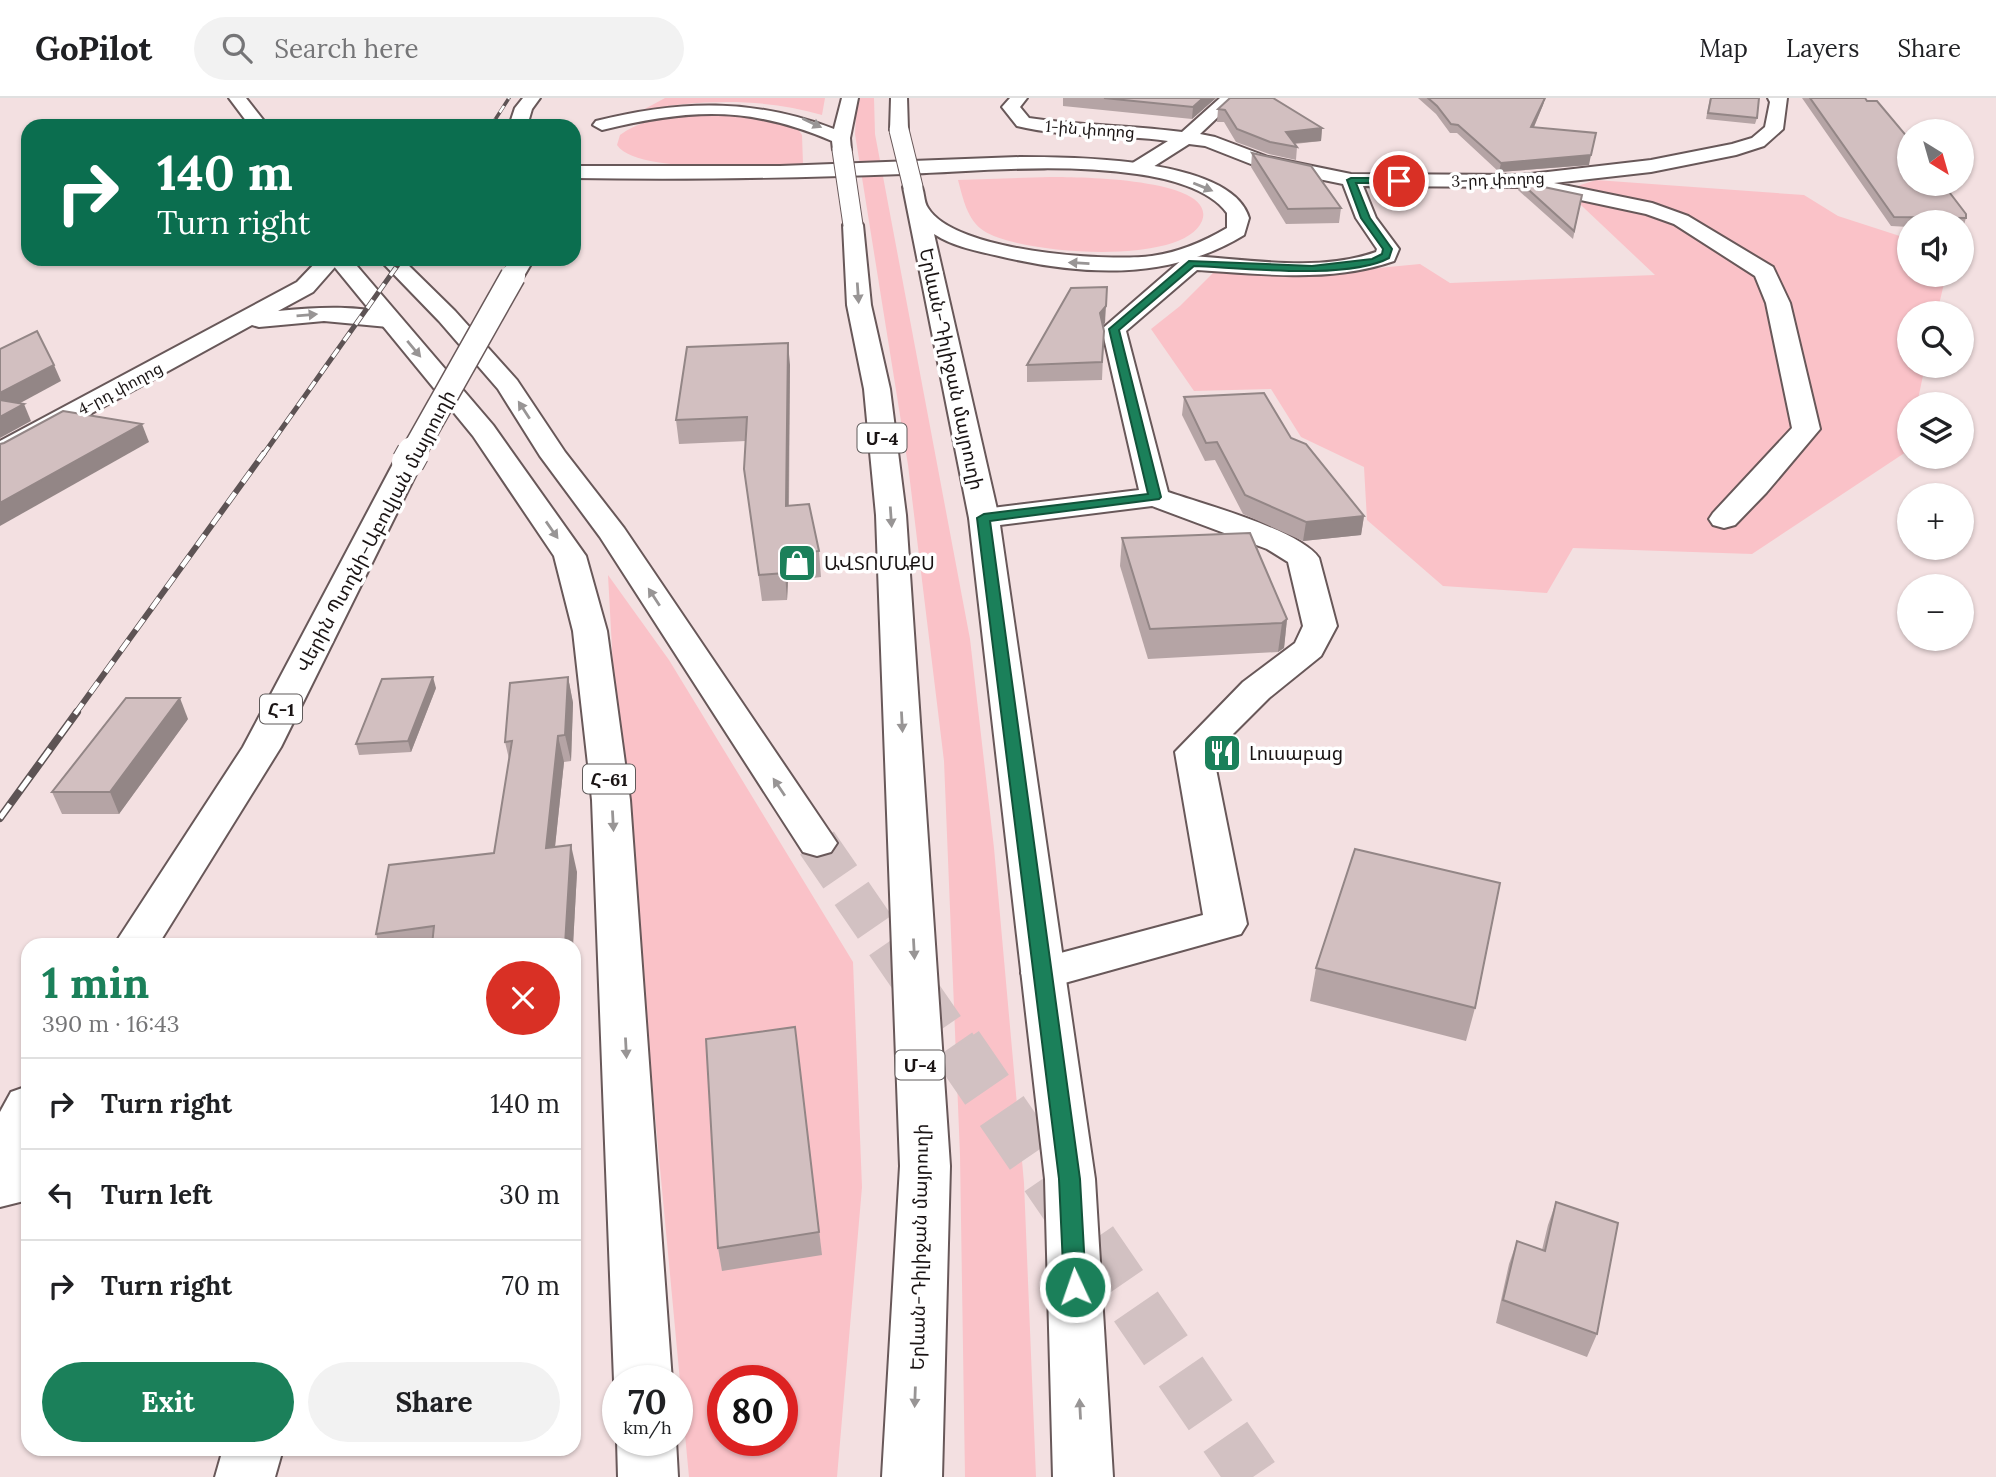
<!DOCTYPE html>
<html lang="en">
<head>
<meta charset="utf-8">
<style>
  :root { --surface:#fff; --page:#f2f2f2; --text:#202124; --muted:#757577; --line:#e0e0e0; --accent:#1b805a }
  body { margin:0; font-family:Lora,"Noto Sans Armenian",serif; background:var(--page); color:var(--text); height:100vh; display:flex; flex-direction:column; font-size:26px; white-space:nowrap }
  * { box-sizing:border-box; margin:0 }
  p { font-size:23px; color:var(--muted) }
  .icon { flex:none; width:38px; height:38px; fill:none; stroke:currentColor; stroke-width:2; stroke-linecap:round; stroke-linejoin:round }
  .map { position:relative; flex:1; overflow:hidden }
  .side { position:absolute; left:21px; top:840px; width:560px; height:518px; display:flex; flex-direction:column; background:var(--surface); border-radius:21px; box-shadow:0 2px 5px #0004 }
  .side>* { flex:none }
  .guide { position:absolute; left:21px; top:21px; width:560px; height:147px; border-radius:21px; box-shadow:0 2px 5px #0004; background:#0b6e4f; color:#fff; overflow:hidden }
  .needle { width:46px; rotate:143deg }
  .controls { position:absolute; left:1897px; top:21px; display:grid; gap:14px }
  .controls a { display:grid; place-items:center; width:77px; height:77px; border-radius:50%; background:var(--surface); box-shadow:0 2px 5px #0004; font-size:35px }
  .speed { position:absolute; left:602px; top:1267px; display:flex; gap:14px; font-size:35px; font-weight:700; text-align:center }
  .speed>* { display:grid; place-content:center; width:91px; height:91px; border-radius:50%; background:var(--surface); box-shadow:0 2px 5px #0004; line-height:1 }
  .speed small { font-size:18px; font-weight:400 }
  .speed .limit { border:10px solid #d22; background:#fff; color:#111 }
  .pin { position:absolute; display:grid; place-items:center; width:60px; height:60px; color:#fff; margin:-30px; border:4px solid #fff; border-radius:50%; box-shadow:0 2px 7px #0007 }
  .me { position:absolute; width:77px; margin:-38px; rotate:357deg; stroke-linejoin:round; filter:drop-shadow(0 0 5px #0008) }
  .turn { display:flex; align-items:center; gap:24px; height:147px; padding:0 21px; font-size:32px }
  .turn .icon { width:91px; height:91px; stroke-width:2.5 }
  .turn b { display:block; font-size:49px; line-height:60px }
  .round { display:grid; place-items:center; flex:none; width:74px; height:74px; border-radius:37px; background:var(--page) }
  .head { display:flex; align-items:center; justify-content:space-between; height:119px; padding:0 21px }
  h1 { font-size:42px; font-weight:700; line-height:52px; color:var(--accent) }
  .button { display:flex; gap:14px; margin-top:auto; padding:14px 21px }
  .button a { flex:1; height:80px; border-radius:42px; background:var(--accent); color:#fff; font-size:28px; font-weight:700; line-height:80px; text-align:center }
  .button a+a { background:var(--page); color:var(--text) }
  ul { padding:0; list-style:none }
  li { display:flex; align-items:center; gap:21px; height:91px; padding:0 21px; border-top:2px solid var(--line) }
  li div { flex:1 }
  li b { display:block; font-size:26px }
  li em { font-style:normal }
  header { display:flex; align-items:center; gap:42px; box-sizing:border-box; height:98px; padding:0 35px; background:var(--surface); border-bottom:2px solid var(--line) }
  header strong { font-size:33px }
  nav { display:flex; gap:38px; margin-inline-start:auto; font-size:24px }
  .search { width:490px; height:63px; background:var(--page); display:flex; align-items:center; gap:18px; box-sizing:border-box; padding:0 24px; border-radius:38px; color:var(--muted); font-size:26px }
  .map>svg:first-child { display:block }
  .green { fill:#fac2c8; fill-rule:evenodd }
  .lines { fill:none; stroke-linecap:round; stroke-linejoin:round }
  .highway-tunnel-far1 { stroke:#d2c1c2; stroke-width:41; stroke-dasharray:41 20; stroke-linecap:butt }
  .highway-tunnel { stroke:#d2c1c2; stroke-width:53; stroke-dasharray:53 26; stroke-linecap:butt }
  .minor-casing { stroke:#685859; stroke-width:4 }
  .major-casing { stroke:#685859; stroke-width:4 }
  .highway-casing { stroke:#685859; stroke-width:4 }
  .minor { fill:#fff; fill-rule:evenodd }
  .major { fill:#fff; fill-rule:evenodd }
  .highway { fill:#fff; fill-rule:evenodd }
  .rail-far3-casing { stroke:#5d5354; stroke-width:3.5 }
  .rail-far2-casing { stroke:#5d5354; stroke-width:5 }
  .rail-far1-casing { stroke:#5d5354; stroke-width:6 }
  .rail-casing { stroke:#5d5354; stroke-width:8 }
  .rail-far3 { stroke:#fff; stroke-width:2.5; stroke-dasharray:8; stroke-linecap:butt }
  .rail-far2 { stroke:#fff; stroke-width:3.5; stroke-dasharray:10; stroke-linecap:butt }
  .rail-far1 { stroke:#fff; stroke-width:4.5; stroke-dasharray:13; stroke-linecap:butt }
  .rail { stroke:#fff; stroke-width:5; stroke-dasharray:17; stroke-linecap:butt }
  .major-bridge-far1-casing { stroke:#685859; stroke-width:27; stroke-linecap:butt }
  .major-bridge-casing { stroke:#685859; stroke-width:34; stroke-linecap:butt }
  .highway-bridge-casing { stroke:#685859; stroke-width:21; stroke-linecap:butt }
  .major-bridge-far1 { stroke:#fff; stroke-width:24 }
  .major-bridge { stroke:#fff; stroke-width:32 }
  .highway-bridge { stroke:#fff; stroke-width:19 }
  .wall { fill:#b5a4a5 }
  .shaded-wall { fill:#938686 }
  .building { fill:#d2bfc0; stroke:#938686; stroke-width:2 }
  .oneway { fill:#989595 }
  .route { fill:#1b805a; stroke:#12533a; stroke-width:2 }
  .labels { text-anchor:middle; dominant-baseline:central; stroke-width:7; stroke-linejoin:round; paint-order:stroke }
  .far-street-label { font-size:16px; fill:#1a1414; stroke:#fff }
  .shield { fill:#fff; stroke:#5f5a5a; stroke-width:2 }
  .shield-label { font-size:18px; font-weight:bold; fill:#1a1414 }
  .street-label { font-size:19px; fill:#1a1414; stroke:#fff }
  .poi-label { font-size:19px; fill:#1a1414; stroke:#fff; text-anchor:start }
</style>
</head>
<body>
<header>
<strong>GoPilot</strong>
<div class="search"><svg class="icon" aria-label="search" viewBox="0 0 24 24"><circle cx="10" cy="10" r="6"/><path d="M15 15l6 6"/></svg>Search here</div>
<nav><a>Map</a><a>Layers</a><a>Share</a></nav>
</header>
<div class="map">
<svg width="1996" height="1379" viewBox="0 0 1996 1379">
  <rect width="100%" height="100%" fill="#f3e0e1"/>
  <g class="green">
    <path d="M665,0H825L822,17C766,0 698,1 641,13Z"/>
    <path d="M857,0H874L875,36L970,541L994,750L1024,1085L1036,1379H965L960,1057L944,663L908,367L855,36Z"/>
    <path d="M738,15L796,28L802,37L803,66C767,67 637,77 617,47L620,37C653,13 699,16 738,15Z"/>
    <path d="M1050,79C1071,79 1219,79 1202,123C1183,169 1019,156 984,133C967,122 963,100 958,82Z"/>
    <path d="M1596,82L1804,97L1838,118L1909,141V177H1946L1937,215H1909V268H1925L1917,306H1909V339L1906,354L1752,456L1573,450L1547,495L1443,488L1367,422L1364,369L1301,339L1271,291L1194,293L1151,231L1180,208L1217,171L1315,176L1420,166L1450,185L1655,177L1565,92Z"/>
    <path d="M608,477L669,562L853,864L862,1089L837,1379H689L613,569ZM723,1283H782V1342H723Z"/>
  </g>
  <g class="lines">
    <path class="highway-tunnel-far1" d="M817,745L958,950"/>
    <path class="highway-tunnel" d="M957,948L1253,1379"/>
    <defs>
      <g id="minor">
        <path d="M523,0H540L532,11L527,28H509L515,10Z"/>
        <path d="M1010,0H1027L1020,9L1029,20C1079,28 1131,27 1182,34L1220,0H1238L1200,36L1215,39L1268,59L1351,76L1521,77L1651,62L1732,46L1752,40L1765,29L1770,4L1768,0H1787L1783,31L1764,48L1736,57L1651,74L1554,85L1652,105L1688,118L1773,169L1790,205L1820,331L1766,395L1735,427L1724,430L1713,427L1709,421L1713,415L1792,330L1766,205L1755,178L1674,126L1646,116L1543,94L1540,90L1543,86L1521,89L1363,88L1376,120L1399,151L1394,163C1331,185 1262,176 1197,172L1126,233L1168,394C1203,406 1300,432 1319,460L1337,528L1321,558L1269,600L1213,656L1247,826L1241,836L1043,891L1027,886L1021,875L1027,864L1203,817L1175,654L1243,584L1295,545L1303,528L1288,464L1267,451L1152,408L984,429L973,426L969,420L973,414L984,411L1139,392L1102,231L1184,160L1192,158C1251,162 1320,174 1376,154L1377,151L1356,120L1343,86L1256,68L1205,48L1189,46L1145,74H1131L1128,70L1131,66L1168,43C1118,36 1066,40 1017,28L1002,9Z"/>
        <path d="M319,161H342L313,194L278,213C318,209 357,207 396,217L400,222L396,227L388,229L324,223L259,229L252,227L10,360L0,362V343L297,184Z"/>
        <path d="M28,1060V1102L0,1109V1067Z"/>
        <path d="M223,1351H283L275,1379H215Z"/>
      </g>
      <g id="major">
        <path d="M229,0H246L268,28H250Z"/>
        <path d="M512,161H534L521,183H505L502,178Z"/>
        <path d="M408,356L418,358L422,364L281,649L158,847H114L243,649L394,364L398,358Z"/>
        <path d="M28,988V1056L18,1076L0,1082V1014L11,994Z"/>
      </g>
      <g id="highway">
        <path d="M842,0H858L850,40L851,52L842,58L833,52L832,43C748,7 689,11 602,32L593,27L596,23C680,2 752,0 834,31Z"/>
        <path d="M891,0H907L908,32L905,36H893L890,32Z"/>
        <path d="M1020,59C1070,59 1232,59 1249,120L1244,137C1169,183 1082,178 999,158C977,153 954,149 934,136L999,420L1095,1081L1113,1379H1053L1045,1081L969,420L903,89L906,85H920C925,92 923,103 928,110C955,154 1106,164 1152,158C1180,154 1203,144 1227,130V115C1209,90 1166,80 1137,76C1059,65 981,73 903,76C794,80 684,82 574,80V68H780Z"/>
        <path d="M853,121L860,123L863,127L871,207L890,291L906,417L950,1068L942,1379H882L900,1068L876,417L864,291L847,207L843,127L846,123Z"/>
        <path d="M328,161H351L493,327L586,458L607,533L630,702L672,1283H618V1290L614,1283L592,702L573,533L554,458L473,338Z"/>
        <path d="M379,161H402L455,213L517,282L565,354L624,430L831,736L837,745L831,754L817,758L803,754L600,439L540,358L498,291L439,223Z"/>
        <path d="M618,1339V1342H676L678,1379H618L617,1342Z"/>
      </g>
    </defs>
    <use href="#minor" class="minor-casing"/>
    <use href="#major" class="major-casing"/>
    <use href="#highway" class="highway-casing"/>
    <use href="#minor" class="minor"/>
    <use href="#major" class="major"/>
    <use href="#highway" class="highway"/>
    <defs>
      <path id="rail-far3" d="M491,28L509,0"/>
      <path id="rail-far2" d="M263,357L402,161"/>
      <path id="rail-far1" d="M75,616L264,355"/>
      <path id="rail" d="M0,720L77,614"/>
    </defs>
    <use href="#rail-far3" class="rail-far3-casing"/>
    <use href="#rail-far2" class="rail-far2-casing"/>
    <use href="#rail-far1" class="rail-far1-casing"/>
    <use href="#rail" class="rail-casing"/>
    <use href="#rail-far3" class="rail-far3"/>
    <use href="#rail-far2" class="rail-far2"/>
    <use href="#rail-far1" class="rail-far1"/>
    <use href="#rail" class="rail"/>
    <defs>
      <path id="major-bridge-far1" d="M412,357L513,178"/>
      <path id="major-bridge" d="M408,364L413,355"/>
      <g id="highway-bridge">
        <path d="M899,32L913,89"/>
        <path d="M842,52L853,127"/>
      </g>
    </defs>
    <use href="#major-bridge-far1" class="major-bridge-far1-casing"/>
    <use href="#major-bridge" class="major-bridge-casing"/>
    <use href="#highway-bridge" class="highway-bridge-casing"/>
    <use href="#major-bridge-far1" class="major-bridge-far1"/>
    <use href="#major-bridge" class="major-bridge"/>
    <use href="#highway-bridge" class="highway-bridge"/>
  </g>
  <g class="wall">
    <path d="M1063,0H1216L1192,21L1063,8Z"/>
    <path d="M1418,0H1545L1543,7L1534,29L1589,67L1499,74L1457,35H1450L1436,16Z"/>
    <path d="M1710,0L1757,20L1755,26L1706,21Z"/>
    <path d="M1802,0H1865L1966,120L1963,130H1962V124H1909V129L1891,128Z"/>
    <path d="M1218,11L1322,30L1321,43L1295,46L1297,49L1296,62L1269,56L1236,44L1224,24H1217Z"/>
    <path d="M1252,55L1341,110L1339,125L1286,126L1251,69Z"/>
    <path d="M1520,84L1582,97L1573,141L1518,92Z"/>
    <path d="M1105,225L1103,227L1104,233L1102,282L1027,284V267Z"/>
    <path d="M790,267L789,407L819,453L821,479L788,483L787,502L762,503L744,371L746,343L679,346L676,322Z"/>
    <path d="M1184,299L1291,340L1364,418L1361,437L1303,443L1243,416L1215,362L1205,363L1182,317Z"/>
    <path d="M1122,440L1287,521L1284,550L1278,554L1148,561L1120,468Z"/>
    <path d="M568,579L573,605L571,663L564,664L555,748L577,774L573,847H379L376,836L494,755L509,661L505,644Z"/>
    <path d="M436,590L411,654L359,657L356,646Z"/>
    <path d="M188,621L119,716H62L52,694Z"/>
    <path d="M1316,870L1475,910L1466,943L1310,903Z"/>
    <path d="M795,929L822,1157L722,1173L718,1150Z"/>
    <path d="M1556,1104L1597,1236L1587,1259L1496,1225L1509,1166L1517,1143L1542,1152L1548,1127Z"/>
  </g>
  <g class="shaded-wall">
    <path d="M1203,0H1216L1192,21L1193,9Z"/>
    <path d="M1545,0L1543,7L1530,38L1531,29Z"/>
    <path d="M1322,30L1321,43L1285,46L1286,34Z"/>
    <path d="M1591,57L1589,67L1499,74L1501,65Z"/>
    <path d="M1107,189L1105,225L1099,232L1100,215Z"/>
    <path d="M788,245L790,267L788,433L786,408Z"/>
    <path d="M54,267L61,283L0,316V295Z"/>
    <path d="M24,306L31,323L0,340V319Z"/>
    <path d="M142,326L149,344L0,428V405Z"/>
    <path d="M1364,418L1361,437L1303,443L1306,424Z"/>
    <path d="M785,457L788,483L787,502L785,475Z"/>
    <path d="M1287,521L1284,550L1278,554L1282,525Z"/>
    <path d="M433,579L436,590L411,654L408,643Z"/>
    <path d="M568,579L573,605L571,663L565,637Z"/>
    <path d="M180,600L188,621L119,716L110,694Z"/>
    <path d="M558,638L564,664L552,777L546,750Z"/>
    <path d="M571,747L577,774L573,847H565Z"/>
  </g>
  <g class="building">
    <path d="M1104,0H1203L1193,9Z"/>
    <path d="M1230,0H1273L1322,30L1286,34L1297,49L1270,44L1237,31L1225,12L1218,11Z"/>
    <path d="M1428,0H1545L1531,29L1596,35L1591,57L1501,65L1458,27L1451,26L1437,8Z"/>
    <path d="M1711,0H1759L1757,20L1708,15Z"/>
    <path d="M1810,0H1865L1867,3H1877L1909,41V86H1943L1966,116V120L1894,119Z"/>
    <path d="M1252,55L1311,68L1341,110L1288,111Z"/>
    <path d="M1539,82L1544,89L1582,97L1574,133L1520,84Z"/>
    <path d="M1107,189L1106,208L1100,215L1104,233L1102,264L1027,267L1071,190Z"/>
    <path d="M37,233L54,267L0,295V251Z"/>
    <path d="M788,245L786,408L809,406L819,453L785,457V475L759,477L744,371L747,319L676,322L687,249Z"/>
    <path d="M1264,295L1291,340L1306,346L1364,418L1306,424L1245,397L1217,344L1206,345L1184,299Z"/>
    <path d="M0,302L24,306L0,319Z"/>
    <path d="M63,313L142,326L0,405V346L4,345Z"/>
    <path d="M1250,435L1287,521L1282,525L1150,531L1122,440Z"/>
    <path d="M433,579L408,643L356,646L382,581Z"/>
    <path d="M568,579L565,637L558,638L546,750L571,747L565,847H432L434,828L376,836L389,767L494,755L512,643L505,644L510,585Z"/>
    <path d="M126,600H180L110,694H52Z"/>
    <path d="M1355,751L1500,785L1475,910L1316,870Z"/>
    <path d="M795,929L819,1134L718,1150L706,941Z"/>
    <path d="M1556,1104L1618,1125L1597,1236L1503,1202L1517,1143L1545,1153Z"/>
  </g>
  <defs><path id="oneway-solid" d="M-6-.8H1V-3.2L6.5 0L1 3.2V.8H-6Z" transform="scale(1.75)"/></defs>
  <g class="oneway">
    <use href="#oneway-solid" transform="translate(812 25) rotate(25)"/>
    <use href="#oneway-solid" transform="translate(1203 89) rotate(22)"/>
    <use href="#oneway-solid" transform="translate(1079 165) rotate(-177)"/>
    <use href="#oneway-solid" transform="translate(858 195) rotate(86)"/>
    <use href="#oneway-solid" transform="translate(307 217) rotate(-5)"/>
    <use href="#oneway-solid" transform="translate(414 251) rotate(50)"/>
    <use href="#oneway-solid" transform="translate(524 312) rotate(-123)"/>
    <use href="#oneway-solid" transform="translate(891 419) rotate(86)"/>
    <use href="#oneway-solid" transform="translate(552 432) rotate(55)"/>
    <use href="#oneway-solid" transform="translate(654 499) rotate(-123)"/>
    <use href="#oneway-solid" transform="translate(902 624) rotate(87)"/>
    <use href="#oneway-solid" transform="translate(779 689) rotate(-124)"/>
    <use href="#oneway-solid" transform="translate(613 723) rotate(87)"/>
    <use href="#oneway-solid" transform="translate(914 851) rotate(87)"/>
    <use href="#oneway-solid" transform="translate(626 950) rotate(87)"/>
    <use href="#oneway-solid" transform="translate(915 1299) rotate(92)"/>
    <use href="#oneway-solid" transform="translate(1080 1311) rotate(-93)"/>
  </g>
  <path class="route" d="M1351,80H1399L1404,83L1399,85H1356L1370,120L1392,151L1389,160C1348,182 1243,170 1194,168L1119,232L1161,399L1159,401L990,423L1080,1081L1086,1189L1083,1196L1075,1199L1067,1196L1064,1189L1059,1081L977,420L984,416L1148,396L1109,231L1189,163L1312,168L1372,161L1382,156L1383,151L1361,120L1347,82Z"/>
  <defs>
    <symbol id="shop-square" viewBox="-11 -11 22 22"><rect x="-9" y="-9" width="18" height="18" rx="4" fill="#1b805a" stroke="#fff"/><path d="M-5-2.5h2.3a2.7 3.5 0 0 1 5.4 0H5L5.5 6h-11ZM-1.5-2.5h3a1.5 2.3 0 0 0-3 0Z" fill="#fff"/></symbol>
    <symbol id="restaurant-square" viewBox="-11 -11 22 22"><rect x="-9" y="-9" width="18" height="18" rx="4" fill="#1b805a" stroke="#fff"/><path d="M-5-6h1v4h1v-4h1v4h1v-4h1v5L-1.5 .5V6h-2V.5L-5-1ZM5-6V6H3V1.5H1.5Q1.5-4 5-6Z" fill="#fff"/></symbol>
  </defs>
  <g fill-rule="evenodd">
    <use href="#shop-square" x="775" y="443" width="44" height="44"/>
    <use href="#restaurant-square" x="1200" y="633" width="44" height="44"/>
  </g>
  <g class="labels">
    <g class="far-street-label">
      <text transform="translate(1090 31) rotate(4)">1-ին փողոց</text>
      <text transform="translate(1498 81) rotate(-2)">3-րդ փողոց</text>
      <text transform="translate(120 290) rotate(-28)">4-րդ փողոց</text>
    </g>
    <g class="shield">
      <rect x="857.5" y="325.5" width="49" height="29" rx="5"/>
      <rect x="260" y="596.5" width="42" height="29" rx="5"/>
      <rect x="583" y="666.5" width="52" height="29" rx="5"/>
      <rect x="895.5" y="952.5" width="49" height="29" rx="5"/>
    </g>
    <g class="shield-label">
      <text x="882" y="340">Մ-4</text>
      <text x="281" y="611">Հ-1</text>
      <text x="609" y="681">Հ-61</text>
      <text x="920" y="967">Մ-4</text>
    </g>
    <g class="street-label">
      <text transform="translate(952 271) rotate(78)">Երևան-Դիլիջան մայրուղի</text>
      <text transform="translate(375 433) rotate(-62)">Վերին Պտղնի-Աբովյան մայրուղի</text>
      <text transform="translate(919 1149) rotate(-89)">Երևան-Դիլիջան մայրուղի</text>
    </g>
    <g class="poi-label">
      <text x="824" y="465">ԱՎՏՈՄԱՔՍ</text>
      <text x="1249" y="655">Լուսաբաց</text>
    </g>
  </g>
</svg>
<div class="controls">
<a><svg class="needle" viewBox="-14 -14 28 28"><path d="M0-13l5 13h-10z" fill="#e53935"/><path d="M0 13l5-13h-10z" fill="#757577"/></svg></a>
<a><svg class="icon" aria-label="sound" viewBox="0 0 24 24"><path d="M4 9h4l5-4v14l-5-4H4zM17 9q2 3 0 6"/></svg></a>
<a><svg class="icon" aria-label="search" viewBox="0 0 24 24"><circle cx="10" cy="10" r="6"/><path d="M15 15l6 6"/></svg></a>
<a><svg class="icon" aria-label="layers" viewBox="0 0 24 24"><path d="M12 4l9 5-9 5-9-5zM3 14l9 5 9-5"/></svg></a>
<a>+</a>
<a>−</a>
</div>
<div class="speed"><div>70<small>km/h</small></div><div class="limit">80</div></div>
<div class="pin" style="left:1399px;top:83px;background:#d93025"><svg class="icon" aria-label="arrive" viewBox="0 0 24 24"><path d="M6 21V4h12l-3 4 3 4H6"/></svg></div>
<svg class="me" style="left:1075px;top:1189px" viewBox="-20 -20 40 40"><circle r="17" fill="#1b805a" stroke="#fff" stroke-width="3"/><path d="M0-11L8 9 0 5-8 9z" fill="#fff"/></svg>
<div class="guide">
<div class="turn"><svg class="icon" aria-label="right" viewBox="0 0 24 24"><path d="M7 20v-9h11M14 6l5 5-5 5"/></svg><div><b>140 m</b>Turn right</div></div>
</div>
<section class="side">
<div class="head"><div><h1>1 min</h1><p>390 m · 16:43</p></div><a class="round" style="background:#d93025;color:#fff"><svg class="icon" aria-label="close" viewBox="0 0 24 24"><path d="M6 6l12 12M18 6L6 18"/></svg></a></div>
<ul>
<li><svg class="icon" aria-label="right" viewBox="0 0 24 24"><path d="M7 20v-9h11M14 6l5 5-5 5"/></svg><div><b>Turn right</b></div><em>140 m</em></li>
<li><svg class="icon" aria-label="left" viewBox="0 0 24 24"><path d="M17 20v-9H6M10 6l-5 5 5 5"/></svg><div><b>Turn left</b></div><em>30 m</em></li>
<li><svg class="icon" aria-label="right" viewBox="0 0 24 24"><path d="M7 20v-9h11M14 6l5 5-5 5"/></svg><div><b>Turn right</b></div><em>70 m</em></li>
</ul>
<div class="button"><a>Exit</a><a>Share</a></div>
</section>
</div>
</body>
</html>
